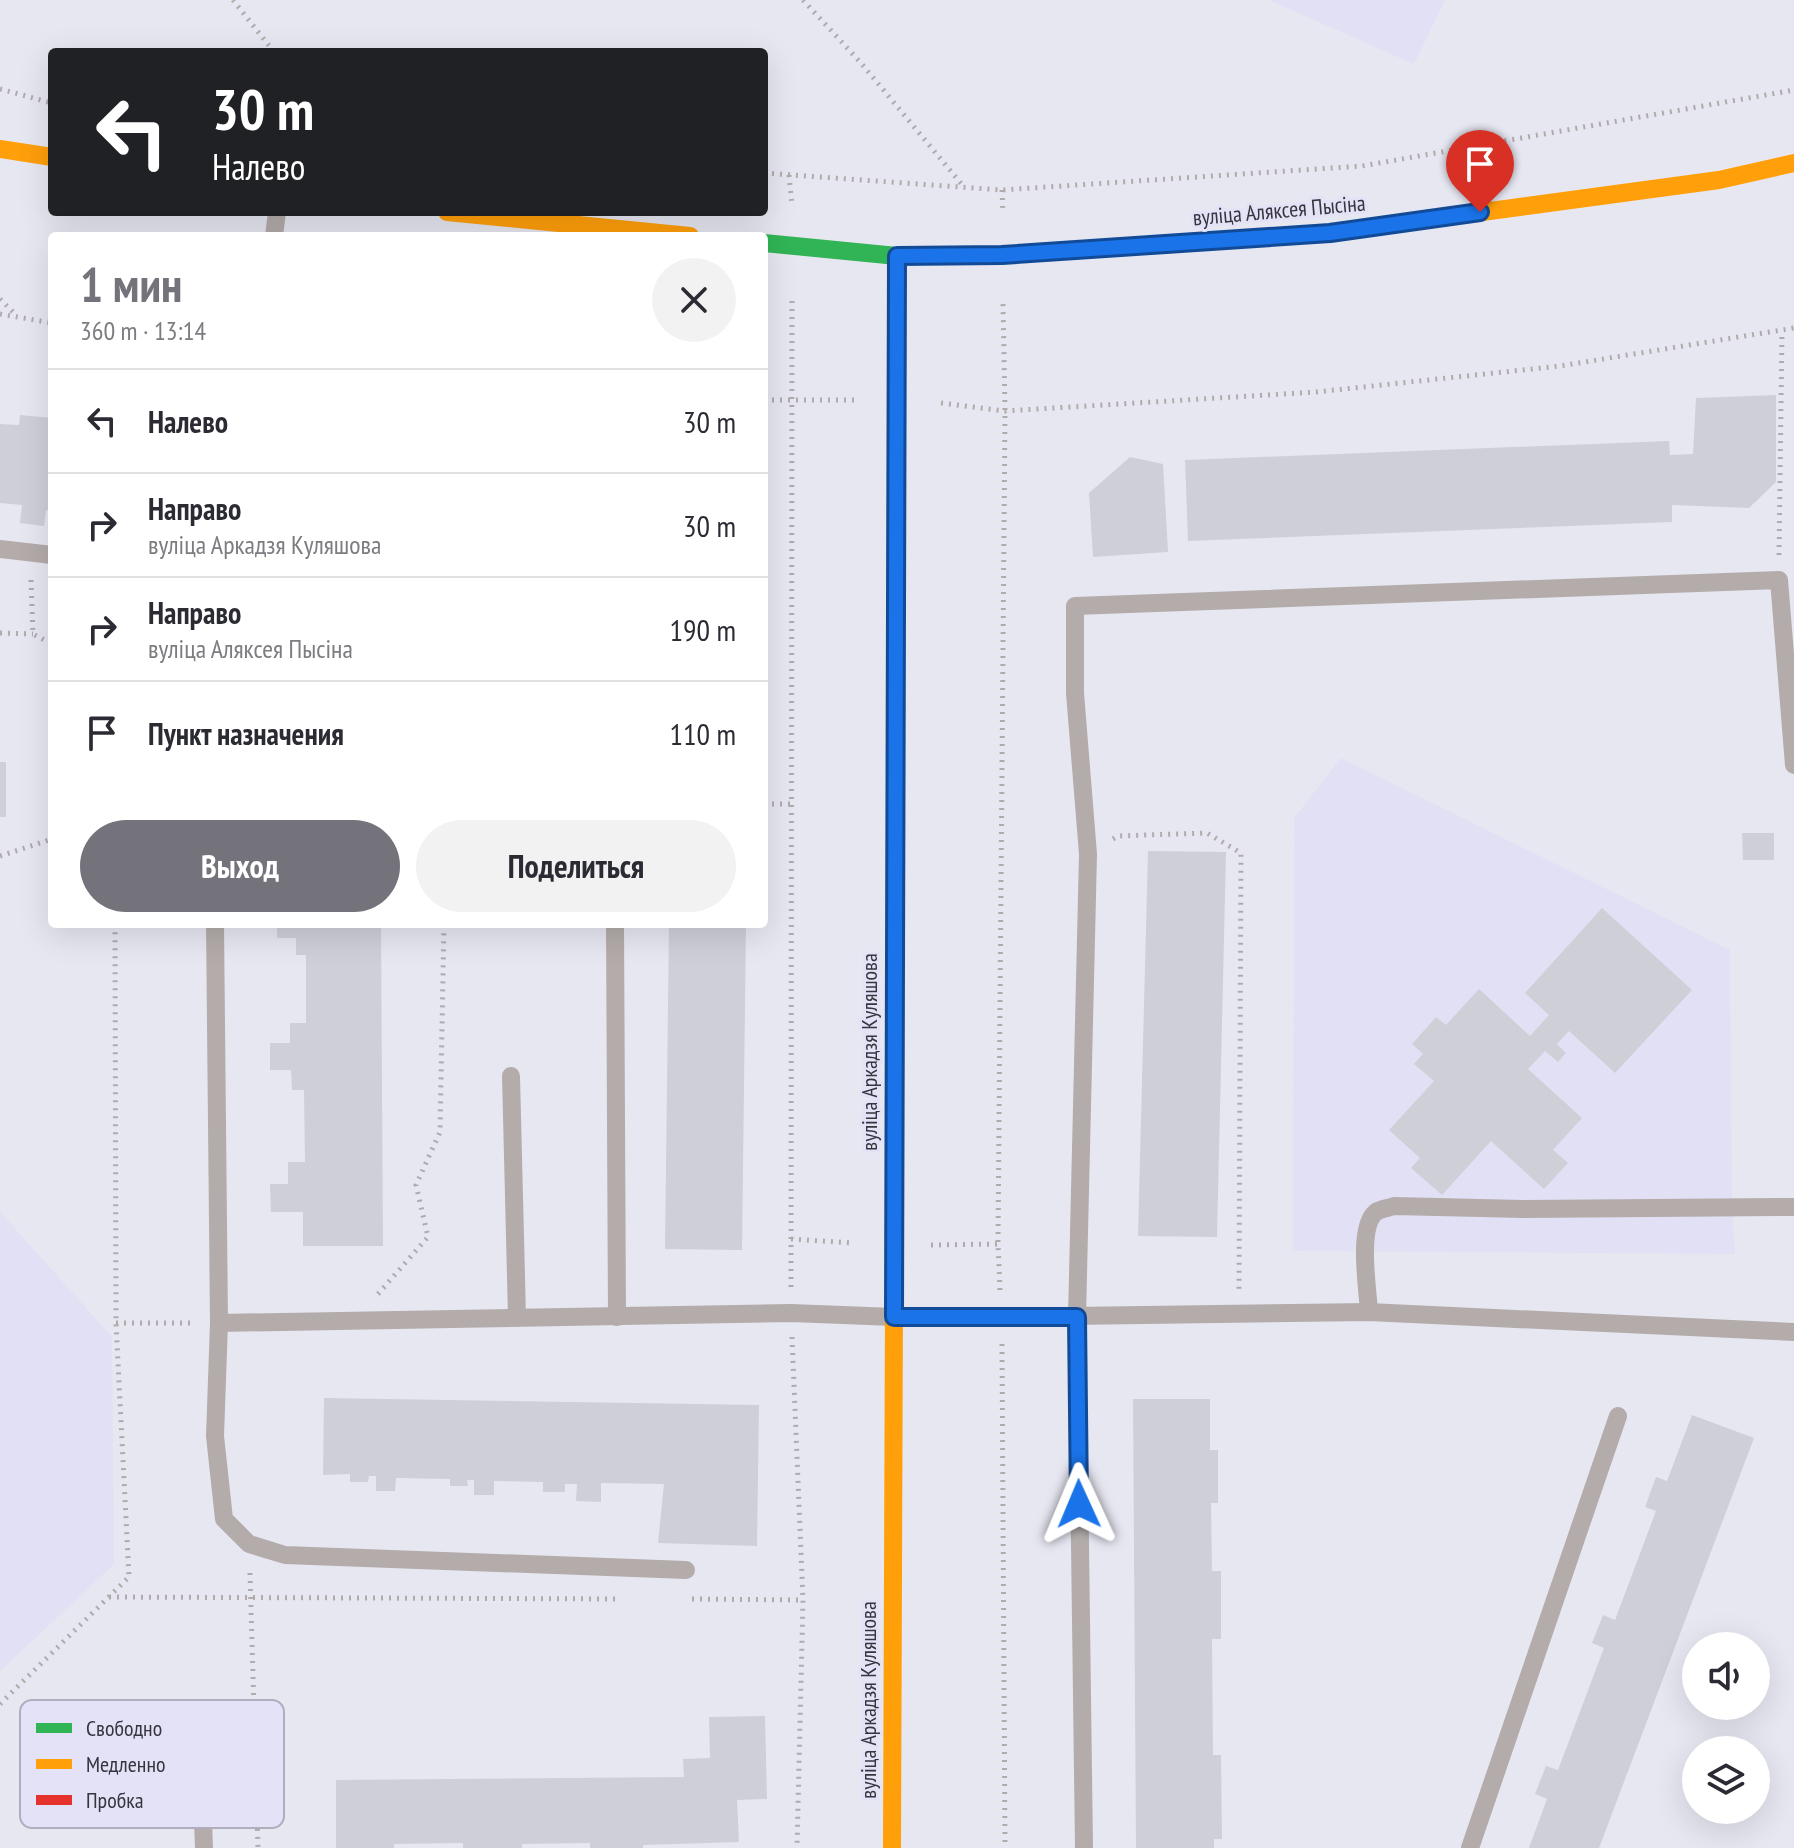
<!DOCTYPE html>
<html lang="ru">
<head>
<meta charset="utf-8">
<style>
  :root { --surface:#fff; --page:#f2f2f3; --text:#2b2b33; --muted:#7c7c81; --line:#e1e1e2; --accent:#74737c }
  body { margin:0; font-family:"PT Sans Narrow",sans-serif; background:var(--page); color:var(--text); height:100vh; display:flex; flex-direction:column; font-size:30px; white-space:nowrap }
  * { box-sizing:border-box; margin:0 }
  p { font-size:26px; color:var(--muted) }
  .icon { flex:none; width:44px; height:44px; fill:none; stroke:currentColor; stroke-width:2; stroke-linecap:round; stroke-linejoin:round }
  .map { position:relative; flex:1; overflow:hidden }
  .drawer { position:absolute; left:48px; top:232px; width:720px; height:696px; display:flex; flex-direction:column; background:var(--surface); border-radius:8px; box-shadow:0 8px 32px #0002 }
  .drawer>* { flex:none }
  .banner { position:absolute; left:48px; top:48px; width:720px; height:168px; border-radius:8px; box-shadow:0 8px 32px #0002; background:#202124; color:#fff; overflow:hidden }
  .fabs { position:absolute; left:1682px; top:1632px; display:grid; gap:16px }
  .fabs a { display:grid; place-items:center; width:88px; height:88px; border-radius:50%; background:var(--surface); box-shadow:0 8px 32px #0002; font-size:40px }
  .pin { position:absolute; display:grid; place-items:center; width:68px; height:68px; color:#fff; margin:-82px -34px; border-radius:50% 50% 50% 0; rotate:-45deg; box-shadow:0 0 8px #0007 }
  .pin .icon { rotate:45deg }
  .me { position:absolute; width:88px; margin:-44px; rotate:359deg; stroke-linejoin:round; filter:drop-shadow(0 0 6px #0008) }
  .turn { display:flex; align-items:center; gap:28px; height:168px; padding:0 32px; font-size:36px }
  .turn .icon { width:104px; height:104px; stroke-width:2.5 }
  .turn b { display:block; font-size:56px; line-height:68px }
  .round { display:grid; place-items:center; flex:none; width:84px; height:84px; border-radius:42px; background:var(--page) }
  .headline { display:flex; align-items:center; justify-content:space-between; height:136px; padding:0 32px }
  h1 { font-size:48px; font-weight:700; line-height:60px; color:var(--accent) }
  .button { display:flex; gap:16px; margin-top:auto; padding:16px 32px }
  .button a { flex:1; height:92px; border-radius:48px; background:var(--accent); color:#fff; font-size:32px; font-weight:700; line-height:92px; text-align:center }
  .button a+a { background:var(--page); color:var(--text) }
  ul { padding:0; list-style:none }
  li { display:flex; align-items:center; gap:24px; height:104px; padding:0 32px; border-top:2px solid var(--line) }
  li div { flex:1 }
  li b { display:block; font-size:30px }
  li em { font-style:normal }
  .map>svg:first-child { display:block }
  .built { fill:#e2e0f4 }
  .building { fill:#cfcfd8 }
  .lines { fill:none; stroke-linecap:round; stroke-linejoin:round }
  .path { stroke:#b0abab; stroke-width:5; stroke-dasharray:2 6; stroke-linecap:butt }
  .lane { stroke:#b3acab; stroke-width:18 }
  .fast { stroke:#30b455; stroke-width:18 }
  .slow { stroke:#ff9f0a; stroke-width:18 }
  .jam { stroke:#e5322d; stroke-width:18 }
  .route-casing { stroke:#114b97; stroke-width:20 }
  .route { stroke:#1a73e8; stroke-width:14 }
  .labels { text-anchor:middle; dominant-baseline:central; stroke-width:6; stroke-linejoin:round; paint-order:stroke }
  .street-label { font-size:22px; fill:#36353d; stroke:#e3e2f7 }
  .key { fill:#e3e2f7; stroke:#afaebf; stroke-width:2 }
  .key-label { font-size:22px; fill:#36353d }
</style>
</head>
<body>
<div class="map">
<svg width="1794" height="1848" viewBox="0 0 1794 1848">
  <rect width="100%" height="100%" fill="#e7e7f2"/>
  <g class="built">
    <path d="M1269,0H1445L1414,64Z"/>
    <path d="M1341,758L1730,950L1732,1208L1735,1254L1293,1251L1294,818Z"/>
    <path d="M0,1212L112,1337L114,1564L0,1671Z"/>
  </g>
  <g class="building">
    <path d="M1776,395V482L1749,508L1672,505V522L1188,541L1185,460L1669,441L1670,455L1693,454L1696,398Z"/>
    <path d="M20,415L52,418V511L46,510L44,526L20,523L22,505L0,503V424L19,425Z"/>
    <path d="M1130,457L1163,464L1168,552L1093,557L1089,493Z"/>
    <rect x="0" y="762" width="6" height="55"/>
    <path d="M1742,833H1774V860H1743Z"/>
    <path d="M1148,851L1226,852L1217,1237L1138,1236Z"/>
    <path d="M1602,908L1692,990L1615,1073L1569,1031L1557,1044L1566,1053L1558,1062L1545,1051L1528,1069L1582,1118L1553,1150L1568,1163L1544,1189L1491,1141L1442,1195L1411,1168L1420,1158L1389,1130L1434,1081L1414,1064L1423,1054L1412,1044L1436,1017L1446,1025L1479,989L1530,1036L1549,1015L1525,993Z"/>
    <path d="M277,924H381L383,1246H303V1212H271L270,1184H288V1162H305L304,1090H292L291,1070H270V1043H290V1023H306V955H296V938H277Z"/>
    <path d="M669,924H746L742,1250L665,1249Z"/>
    <path d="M324,1398L759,1405L757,1546L658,1543L664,1484L601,1483V1502L576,1501L577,1484H565V1492H543V1482L494,1481V1495H474V1480H467L468,1486H450V1479L396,1478L395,1491H376V1476H369L368,1482H350V1474L323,1475Z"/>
    <path d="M1133,1399H1210V1450H1218V1503H1211L1212,1571H1221V1639H1212L1213,1755H1221L1222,1839H1214V1848H1136Z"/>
    <path d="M1692,1415L1754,1438L1599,1848H1529L1547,1799L1535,1794L1546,1766L1558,1770L1604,1648L1592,1643L1603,1615L1615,1620L1656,1511L1645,1507L1656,1477L1667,1481Z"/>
    <path d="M765,1716L767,1799L737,1800L739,1842L643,1845V1848H590V1843L522,1844V1848H463V1843L394,1844V1848H336V1780L684,1777L683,1759L710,1758L709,1717Z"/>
  </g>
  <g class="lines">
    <g class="path">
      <path d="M233,0L274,52"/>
      <path d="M803,0L861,63L964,187"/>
      <path d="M0,89L52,103"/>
      <path d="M764,173L1002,190L1362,166L1794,90"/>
      <path d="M789,175L792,205"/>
      <path d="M1002,190L1003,213"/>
      <path d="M0,299L16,315"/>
      <path d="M0,314L52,323"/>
      <path d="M764,400H856"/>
      <path d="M941,403L1005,411L1316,392L1560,366L1794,328"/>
      <path d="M1779,555L1782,331"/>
      <path d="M31,580L33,634L52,644"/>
      <path d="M0,633L33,634"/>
      <path d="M764,804H791"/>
      <path d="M1113,839L1118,836L1207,833L1241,853L1239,1289"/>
      <path d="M0,856L52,839"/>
      <path d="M791,1239L854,1243"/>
      <path d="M931,1245L998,1244"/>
      <path d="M791,1287L792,296"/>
      <path d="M1000,1290L998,1244L1005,411L1003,303"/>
      <path d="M378,1294L428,1237L416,1185L440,1132L444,924"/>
      <path d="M116,1323H191"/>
      <path d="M792,1337L803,1600L797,1848"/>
      <path d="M1002,1344L1005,1848"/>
      <path d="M250,1573L258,1848"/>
      <path d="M109,1597L618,1599"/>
      <path d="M692,1599L803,1600"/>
      <path d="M0,1704L129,1577L116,1323L115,924"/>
    </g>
    <g class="lane">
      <path d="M274,236L277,212"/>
      <path d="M0,549L52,555"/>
      <path d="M215,924L219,1323L215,1436L224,1519L249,1544L285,1555L686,1570"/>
      <path d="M615,924L617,1317"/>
      <path d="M511,1076L517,1317"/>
      <path d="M1369,1312C1368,1290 1357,1227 1376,1212C1380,1209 1389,1208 1394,1206L1523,1209L1794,1207"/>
      <path d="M219,1323L791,1313L894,1317H1002L1369,1312L1794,1332"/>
      <path d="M199,1716L204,1848"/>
      <path d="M1084,1848L1077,1317L1088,854L1075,693V606L1779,580L1794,765"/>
      <path d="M1470,1848L1618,1416"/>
    </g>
    <g class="fast">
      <path d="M764,243L897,256L1002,255L1330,233L1372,227"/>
      <path d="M894,1303L896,508"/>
    </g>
    <g class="slow">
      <path d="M0,149L52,157"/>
      <path d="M447,212L690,236"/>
      <path d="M1372,227L1719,180L1794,163"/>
      <path d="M892,1848L894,1303"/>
    </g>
    <path class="jam" d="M896,508L897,256"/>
  </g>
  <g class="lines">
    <defs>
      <path id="route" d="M1079,1504L1077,1317H894L897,256L1002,255L1330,233L1480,212"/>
    </defs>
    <use href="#route" class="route-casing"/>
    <use href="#route" class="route"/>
  </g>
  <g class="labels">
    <g class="street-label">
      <text transform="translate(1279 210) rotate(-5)">вуліца Аляксея Пысіна</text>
      <text transform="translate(869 1052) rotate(-90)">вуліца Аркадзя Куляшова</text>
      <text transform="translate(868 1700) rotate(-90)">вуліца Аркадзя Куляшова</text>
    </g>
  </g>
  <rect x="20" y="1700" width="264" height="128" rx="12" class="key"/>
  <rect x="36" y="1723" width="36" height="10" fill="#30b455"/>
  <rect x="36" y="1759" width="36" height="10" fill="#ff9f0a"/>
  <rect x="36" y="1795" width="36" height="10" fill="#e5322d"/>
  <g class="key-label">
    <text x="86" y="1736">Свободно</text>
    <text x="86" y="1772">Медленно</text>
    <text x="86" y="1808">Пробка</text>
  </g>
</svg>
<div class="fabs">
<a><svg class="icon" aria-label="sound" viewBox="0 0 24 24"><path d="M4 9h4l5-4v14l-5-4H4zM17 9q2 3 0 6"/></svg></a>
<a><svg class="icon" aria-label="layers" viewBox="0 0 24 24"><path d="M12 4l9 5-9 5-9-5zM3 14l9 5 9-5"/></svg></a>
</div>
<div class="pin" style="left:1480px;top:212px;background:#d93025"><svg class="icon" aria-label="arrive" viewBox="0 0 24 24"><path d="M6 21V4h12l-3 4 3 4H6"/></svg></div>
<svg class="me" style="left:1079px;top:1504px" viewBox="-20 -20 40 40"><path d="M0-17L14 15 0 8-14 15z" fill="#1a73e8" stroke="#fff" stroke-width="4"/></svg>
<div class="banner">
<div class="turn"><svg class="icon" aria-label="left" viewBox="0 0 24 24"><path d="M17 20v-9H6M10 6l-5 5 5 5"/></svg><div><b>30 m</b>Налево</div></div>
</div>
<section class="drawer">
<div class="headline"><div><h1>1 мин</h1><p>360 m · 13:14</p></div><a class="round"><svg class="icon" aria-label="close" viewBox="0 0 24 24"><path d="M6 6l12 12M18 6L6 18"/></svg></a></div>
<ul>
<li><svg class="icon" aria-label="left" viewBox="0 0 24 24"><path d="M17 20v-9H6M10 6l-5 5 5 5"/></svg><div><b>Налево</b></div><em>30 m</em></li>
<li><svg class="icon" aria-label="right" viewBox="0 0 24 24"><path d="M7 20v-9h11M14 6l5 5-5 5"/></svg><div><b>Направо</b><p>вуліца Аркадзя Куляшова</p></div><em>30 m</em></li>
<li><svg class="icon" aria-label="right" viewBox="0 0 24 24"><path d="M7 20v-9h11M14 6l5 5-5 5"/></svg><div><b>Направо</b><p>вуліца Аляксея Пысіна</p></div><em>190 m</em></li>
<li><svg class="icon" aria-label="arrive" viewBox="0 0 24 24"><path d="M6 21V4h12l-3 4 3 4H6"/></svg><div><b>Пункт назначения</b></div><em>110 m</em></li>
</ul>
<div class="button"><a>Выход</a><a>Поделиться</a></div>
</section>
</div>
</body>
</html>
